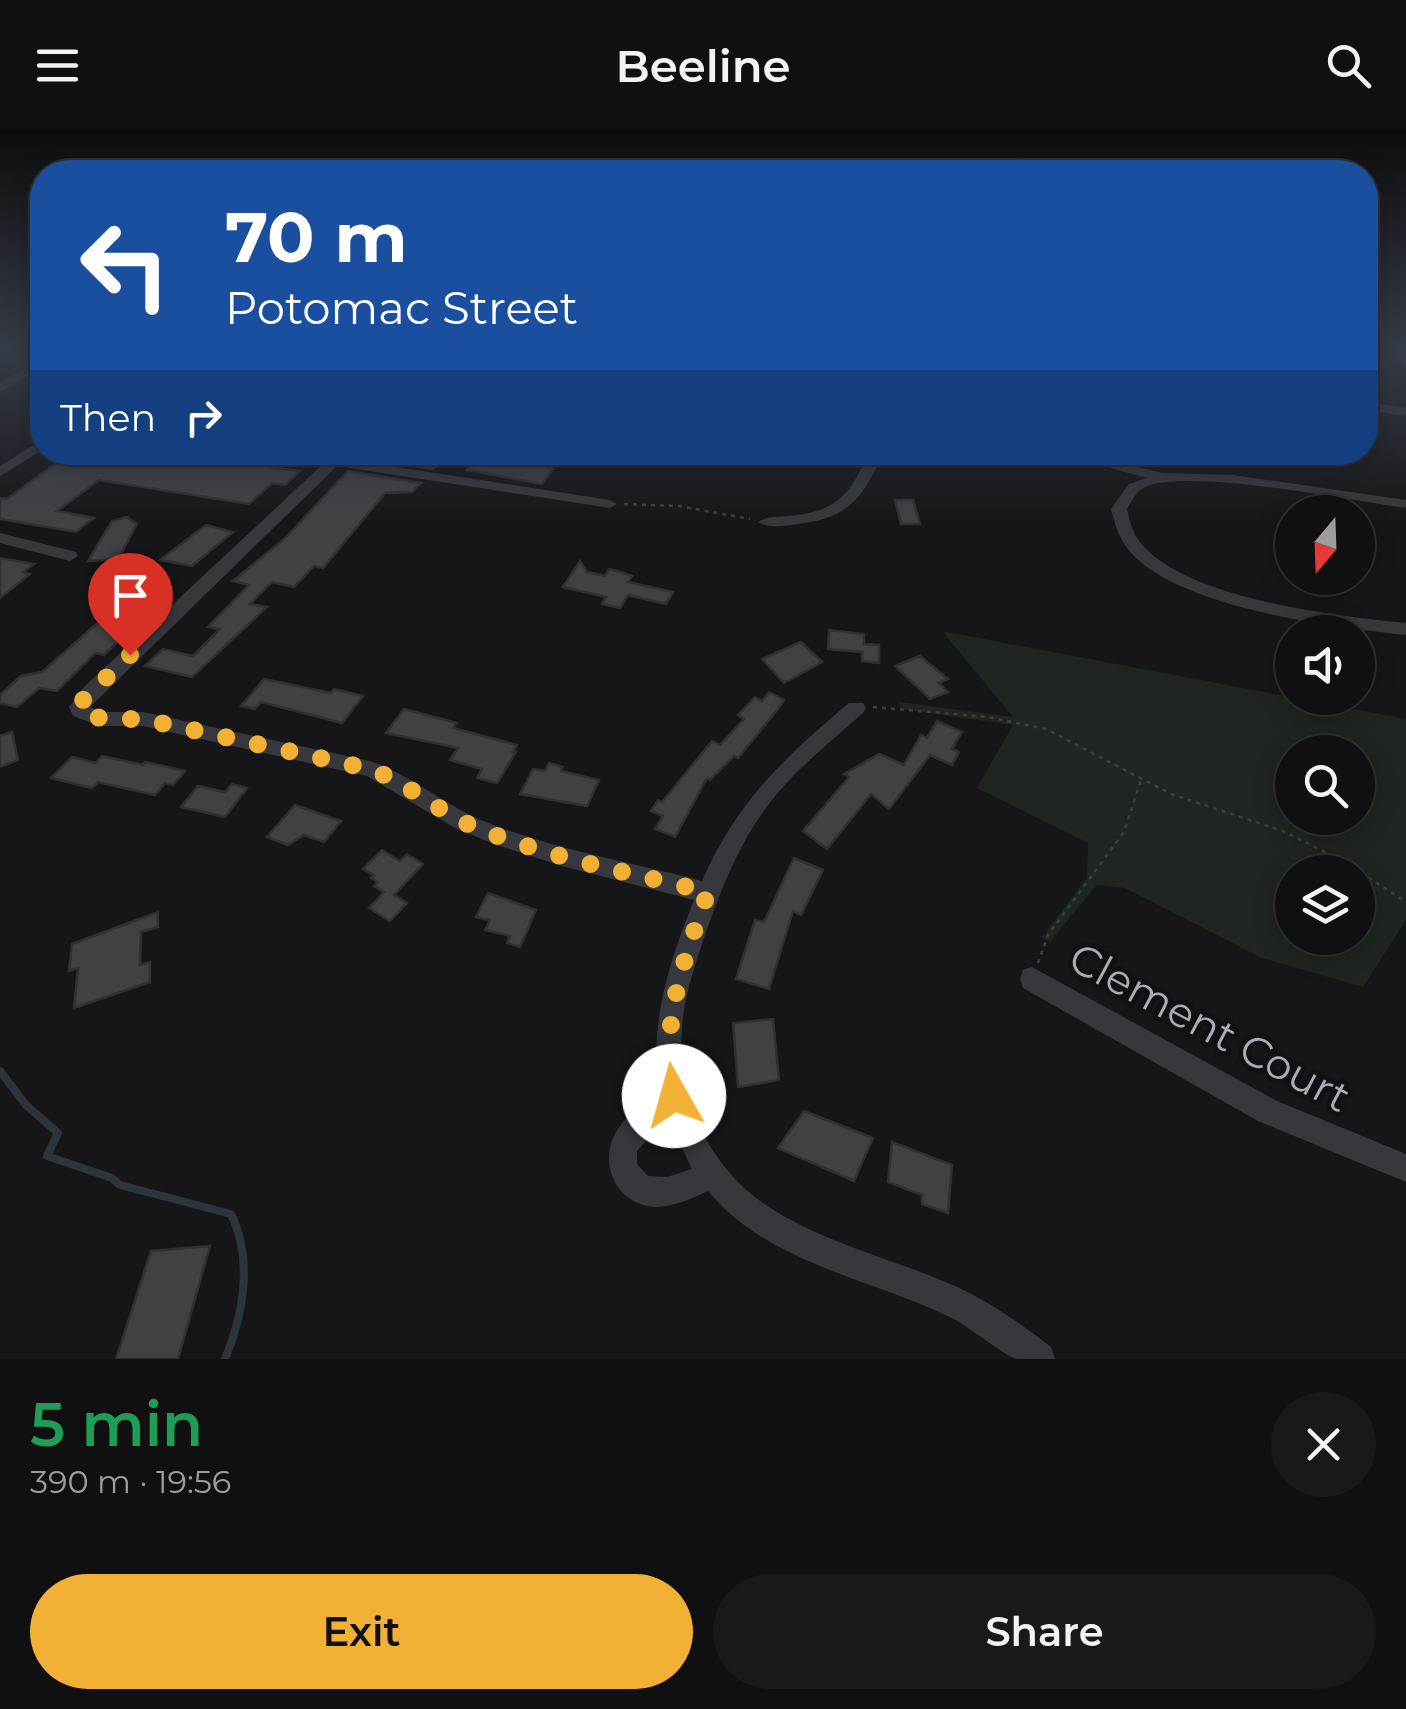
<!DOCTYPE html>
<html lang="en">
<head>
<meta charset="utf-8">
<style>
  :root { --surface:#101012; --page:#19191b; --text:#f1f3f6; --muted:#9c9d9f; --line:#303032; --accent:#f2b134 }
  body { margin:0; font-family:Montserrat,sans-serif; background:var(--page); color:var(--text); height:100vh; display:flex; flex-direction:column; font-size:38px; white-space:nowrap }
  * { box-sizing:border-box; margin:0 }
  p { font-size:32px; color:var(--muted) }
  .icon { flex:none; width:55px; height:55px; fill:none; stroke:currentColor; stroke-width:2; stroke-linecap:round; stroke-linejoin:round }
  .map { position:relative; height:1229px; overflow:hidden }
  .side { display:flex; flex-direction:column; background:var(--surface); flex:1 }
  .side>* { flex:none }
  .banner { position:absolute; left:30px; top:30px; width:1348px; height:305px; border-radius:40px; box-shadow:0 5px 25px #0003,0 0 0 2px var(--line); background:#1a4fa0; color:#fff; overflow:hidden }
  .needle { width:65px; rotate:199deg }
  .fabs { position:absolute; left:1275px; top:365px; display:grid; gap:20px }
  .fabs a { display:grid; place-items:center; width:100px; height:100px; border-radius:50%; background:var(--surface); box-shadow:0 5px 25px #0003,0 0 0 2px var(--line); font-size:50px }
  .pin { position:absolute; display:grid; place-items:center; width:85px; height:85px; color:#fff; margin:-102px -42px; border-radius:50% 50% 50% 0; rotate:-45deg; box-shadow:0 0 10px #0007 }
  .pin .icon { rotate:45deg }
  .me { position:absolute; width:110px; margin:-55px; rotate:353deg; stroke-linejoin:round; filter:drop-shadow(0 0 8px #0008) }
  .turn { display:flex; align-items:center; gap:35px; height:210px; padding:0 30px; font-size:45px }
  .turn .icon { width:130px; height:130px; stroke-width:2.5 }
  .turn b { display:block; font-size:70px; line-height:85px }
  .then { display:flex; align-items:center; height:95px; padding:0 30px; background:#0003; gap:20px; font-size:38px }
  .round { display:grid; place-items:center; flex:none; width:105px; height:105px; border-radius:52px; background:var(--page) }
  .headline { display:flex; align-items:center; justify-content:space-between; height:170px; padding:0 30px }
  h1 { font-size:60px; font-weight:600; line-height:75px; color:#1e9e55 }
  .button { display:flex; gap:20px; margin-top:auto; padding:20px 30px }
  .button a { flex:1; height:115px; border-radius:60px; background:var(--accent); color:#111; font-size:40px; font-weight:600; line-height:115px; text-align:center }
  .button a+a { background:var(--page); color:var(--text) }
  header { display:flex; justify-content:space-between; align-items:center; height:130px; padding:0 30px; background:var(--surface); font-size:45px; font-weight:600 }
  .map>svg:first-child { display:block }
  .green { fill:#1e261f; fill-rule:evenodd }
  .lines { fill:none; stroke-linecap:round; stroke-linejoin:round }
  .stream { stroke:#2c353c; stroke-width:8 }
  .building { fill:#404145; stroke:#303034; stroke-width:2.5 }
  .path { stroke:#3d3f44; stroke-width:2.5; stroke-dasharray:4 5; stroke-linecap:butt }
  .street { fill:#37383d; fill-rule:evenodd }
  .route { stroke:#f2b134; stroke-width:18; stroke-dasharray:0 32.4 }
  .labels { text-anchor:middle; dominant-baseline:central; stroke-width:10; stroke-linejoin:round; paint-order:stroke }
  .near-street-label { font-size:42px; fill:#a8adb8; stroke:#111113 }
</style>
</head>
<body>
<header><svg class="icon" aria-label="menu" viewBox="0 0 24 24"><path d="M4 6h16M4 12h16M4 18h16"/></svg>Beeline<svg class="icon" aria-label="search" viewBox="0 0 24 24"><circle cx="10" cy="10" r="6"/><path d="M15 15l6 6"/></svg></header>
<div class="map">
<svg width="1406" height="1229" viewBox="0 0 1406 1229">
  <rect width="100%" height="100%" fill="#161618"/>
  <path class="green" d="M942,501L1406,589V790L1363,857L1262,828L1125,758L1097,755L1050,812L1042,807L1087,748L1088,713L977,658L1013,595L900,579L899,572L1013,587ZM1292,622H1358V688H1292ZM1292,742H1358V808H1292Z"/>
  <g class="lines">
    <path class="stream" d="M0,941L26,975L58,1003L47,1026L112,1048L120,1055L231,1084C253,1129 244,1184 225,1229"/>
  </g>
  <g class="building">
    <path d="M148,322L300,341L285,355L272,353L249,374L99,350L57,381L94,388L76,402L0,389V368L7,369L67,325L130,336Z"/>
    <path d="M367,322H399L396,326L439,332L433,339L362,328Z"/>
    <path d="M477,328L523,334L526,331L553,339L542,354L467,340Z"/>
    <path d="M348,341L421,353L412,362L385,363L323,438L314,436L294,457L272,452L250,474L267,477L192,547L145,536L163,519L193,526L220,499L208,497L249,455L233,451L284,409Z"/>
    <path d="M895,370H913L920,394H901Z"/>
    <path d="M127,387L137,394L118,429L88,431L112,391Z"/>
    <path d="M206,395L233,402L192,436L160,430Z"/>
    <path d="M0,428L34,434L23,442L30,444L0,468Z"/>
    <path d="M580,431L587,442L605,446L609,439L617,441L632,446L628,452L673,462L666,474L628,465L620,478L602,474L606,467L563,457Z"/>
    <path d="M133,461L160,466L122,501L120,505L124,506L104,525L95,523L57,561L39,558L17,577L0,573V565L21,546L42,542L101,490L94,488L106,478L113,479Z"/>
    <path d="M829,500L864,504V514L879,515V533L862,531V522L828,519Z"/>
    <path d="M801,512L822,532L784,553L762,529Z"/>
    <path d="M920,526L948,549L939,553L948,562L930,569L895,536Z"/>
    <path d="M264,549L331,563L334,559L363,566L342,593L261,572L255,579L241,576Z"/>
    <path d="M769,562L784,570L778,579L738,628L734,626L710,650L707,648L675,707L655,699L663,686L651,681L658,670L662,672L712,611L720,615L744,589L738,585L755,567L762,571Z"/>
    <path d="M404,579L457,593L453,598L517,615L513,622H516L497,653L477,648L482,639L450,630L458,618L386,603Z"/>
    <path d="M937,591L962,602L952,619L959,622L952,635L930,625L889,679L871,664L827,719L803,701L849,647L844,644L879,624L904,635L921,605L927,608Z"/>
    <path d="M12,602L18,630L0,637V606Z"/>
    <path d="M102,626L143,635L145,632L185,641L173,655L165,653L155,665L98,652L92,658L51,648L72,627L96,633Z"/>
    <path d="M549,633L563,637L561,641L599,650L587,676L520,664L533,639L545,641Z"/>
    <path d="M232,654L247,658L225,687L181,677L198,656L225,662Z"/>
    <path d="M295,675L341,691L324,712L304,705L288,715L267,707Z"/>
    <path d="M382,720L400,731L407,724L423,734L394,765L407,773L390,791L369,778L384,762L374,756L378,752L371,748L374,745L363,739Z"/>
    <path d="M794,728L823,740L801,785L793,781L769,859L736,849L755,790L764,792Z"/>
    <path d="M488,763L536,780L520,817L507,813L510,806L485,800L490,790L476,787Z"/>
    <path d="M158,782V797L141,802L140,835L150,832V852L74,878L78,838L69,841L72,814Z"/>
    <path d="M773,889L779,950L738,957L733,893Z"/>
    <path d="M804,981L873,1008L854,1051L778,1018Z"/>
    <path d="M892,1012L952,1035L948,1083L922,1074V1065L888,1052Z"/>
    <path d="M210,1116L178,1229H116L151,1121Z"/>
  </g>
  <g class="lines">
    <g class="path">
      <path d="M624,374L679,376L750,389"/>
      <path d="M873,577L987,587L1046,599L1171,664L1283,701L1341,730L1406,772"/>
      <path d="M1038,833L1048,805L1124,702L1141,650"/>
    </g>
    <g class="street">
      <path d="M1393,221H1405L1406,237L1402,236Z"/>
      <path d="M38,230H42V238L0,262V253Z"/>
      <path d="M1365,272L1406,278V286L1365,280Z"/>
      <path d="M42,310V320L0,346V336Z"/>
      <path d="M268,322L330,326L334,322H350L344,329L610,370L617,374L610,378L337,336L90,577L101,582H143L370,631C412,645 445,676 486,692C555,720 630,732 702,751C737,671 784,628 849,573H863L866,578L863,583C829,613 792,642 765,679C738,716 721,759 706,802C696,833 684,865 682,898C676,966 709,1037 766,1075C824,1114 892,1128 955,1156C990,1172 1020,1193 1051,1217L1055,1229C1043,1229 1029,1229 1017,1229C1006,1227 968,1196 952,1188C870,1148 769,1134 708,1061C692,1068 674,1077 656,1077C618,1076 598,1036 615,1004C625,985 643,973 659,961C649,892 669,833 694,770L562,736L497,715L455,698L367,646L143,596H100L73,586L69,577L84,557L323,334ZM668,988L692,1039L667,1047L648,1046L637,1034V1021Z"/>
      <path d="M869,322H883C864,368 848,389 797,394C784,396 769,399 758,392C767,386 777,387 788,386C837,382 850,365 869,322Z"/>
      <path d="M1052,322H1078L1162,343L1233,345L1406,370V378C1359,372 1173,334 1140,360C1135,364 1130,374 1127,379C1129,388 1132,401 1137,408C1178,469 1338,486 1406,493V505C1338,498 1154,476 1121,408C1116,400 1114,388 1111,379L1129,354L1147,348Z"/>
      <path d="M0,403L76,422L78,426L70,431L0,413Z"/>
      <path d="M1032,837L1277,971L1406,1024V1052L1258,991L1023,858L1020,849L1023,840Z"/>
    </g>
  </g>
  <linearGradient id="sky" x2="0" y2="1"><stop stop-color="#0c0c0d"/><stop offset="0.56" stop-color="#363c48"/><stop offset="1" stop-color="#363c48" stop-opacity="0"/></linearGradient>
  <rect width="1406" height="393" fill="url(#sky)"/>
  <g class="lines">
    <path class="route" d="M130,525L83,570L79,577L82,583L104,589H143L370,639C409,653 439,683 477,698C550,728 632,743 708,762C684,830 659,894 674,966"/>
  </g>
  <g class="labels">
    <g class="near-street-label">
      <text transform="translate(1210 897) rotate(28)">Clement Court</text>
    </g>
  </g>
</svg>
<div class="fabs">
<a><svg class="needle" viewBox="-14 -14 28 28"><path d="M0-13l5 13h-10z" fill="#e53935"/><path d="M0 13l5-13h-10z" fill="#9c9d9f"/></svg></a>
<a><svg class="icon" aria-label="sound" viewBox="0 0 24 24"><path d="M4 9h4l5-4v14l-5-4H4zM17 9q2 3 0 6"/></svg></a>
<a><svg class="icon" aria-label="search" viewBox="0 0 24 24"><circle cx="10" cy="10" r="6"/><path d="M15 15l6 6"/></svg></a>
<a><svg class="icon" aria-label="layers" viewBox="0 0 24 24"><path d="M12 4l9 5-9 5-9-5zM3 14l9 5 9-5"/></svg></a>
</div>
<div class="pin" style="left:130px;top:525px;background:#d93025"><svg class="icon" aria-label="arrive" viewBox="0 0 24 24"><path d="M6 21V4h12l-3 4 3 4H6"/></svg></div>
<svg class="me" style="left:674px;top:966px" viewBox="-20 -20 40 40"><circle r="19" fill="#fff"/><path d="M0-13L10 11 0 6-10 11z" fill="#f2b134"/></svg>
<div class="banner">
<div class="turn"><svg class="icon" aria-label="left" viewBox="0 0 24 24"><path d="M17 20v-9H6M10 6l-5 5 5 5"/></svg><div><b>70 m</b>Potomac Street</div></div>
<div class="then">Then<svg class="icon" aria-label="right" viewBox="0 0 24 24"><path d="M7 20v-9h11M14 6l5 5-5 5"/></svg></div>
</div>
</div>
<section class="side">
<div class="headline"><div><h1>5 min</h1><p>390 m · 19:56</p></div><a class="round"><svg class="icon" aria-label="close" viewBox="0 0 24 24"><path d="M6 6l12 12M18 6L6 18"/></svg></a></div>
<div class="button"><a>Exit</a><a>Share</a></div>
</section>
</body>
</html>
